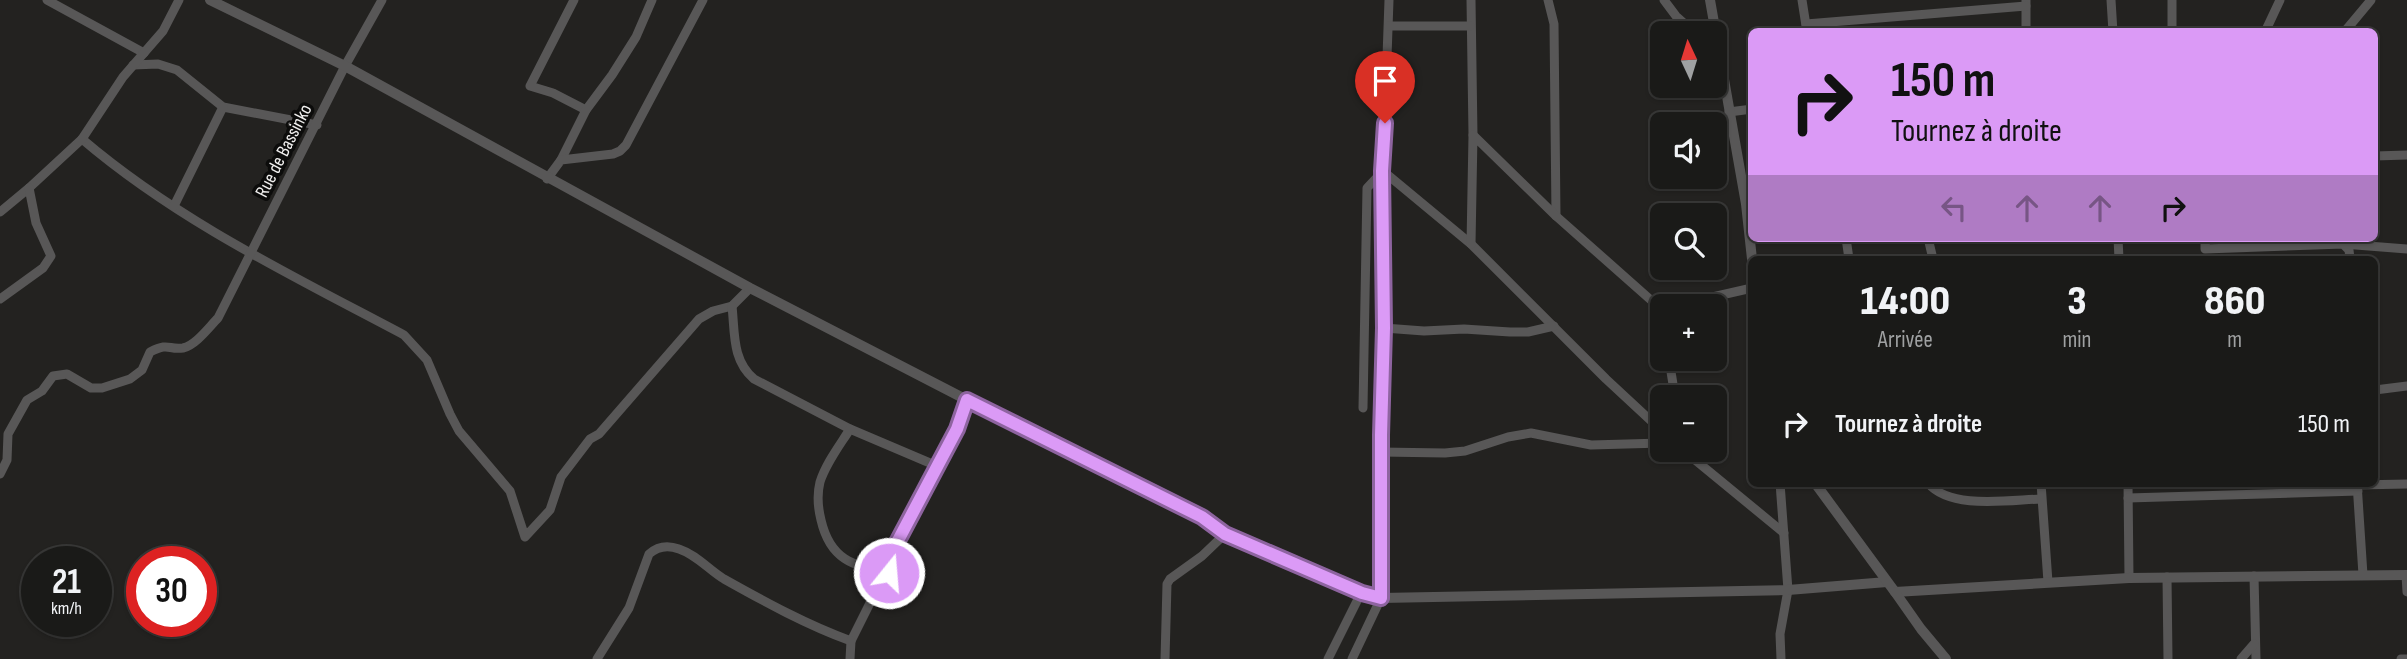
<!DOCTYPE html>
<html lang="fr">
<head>
<meta charset="utf-8">
<style>
  :root { --surface:#1a1a18; --page:#272725; --text:#f1f3f6; --muted:#9fa1a2; --line:#383837 }
  body { margin:0; font-family:"Sofia Sans Condensed",sans-serif; background:var(--page); color:var(--text); height:100vh; display:flex; flex-direction:column; font-size:26px; white-space:nowrap }
  * { box-sizing:border-box; margin:0 }
  p { font-size:23px; color:var(--muted) }
  .icon { flex:none; width:38px; height:38px; fill:none; stroke:currentColor; stroke-width:2; stroke-linecap:round; stroke-linejoin:round }
  .map { position:relative; flex:1; overflow:hidden }
  .panel { position:absolute; left:1748px; top:256px; width:630px; height:231px; display:flex; flex-direction:column; background:var(--surface); border-radius:10px; box-shadow:0 2px 5px #0004,0 0 0 2px var(--line) }
  .panel>* { flex:none }
  .guide { position:absolute; left:1748px; top:28px; width:630px; height:214px; border-radius:10px; box-shadow:0 2px 5px #0004,0 0 0 2px var(--line); background:#db9af6; color:#111; overflow:hidden }
  .needle { width:46px; rotate:356deg }
  .fabs { position:absolute; left:1650px; top:21px; display:grid; gap:14px }
  .fabs a { display:grid; place-items:center; width:77px; height:77px; border-radius:10px; background:var(--surface); box-shadow:0 2px 5px #0004,0 0 0 2px var(--line); font-size:35px }
  .speed { position:absolute; left:21px; top:546px; display:flex; gap:14px; font-size:35px; font-weight:700; text-align:center }
  .speed>* { display:grid; place-content:center; width:91px; height:91px; border-radius:50%; background:var(--surface); box-shadow:0 2px 5px #0004,0 0 0 2px var(--line); line-height:1 }
  .speed small { font-size:18px; font-weight:400 }
  .speed .limit { border:10px solid #d22; background:#fff; color:#111 }
  .pin { position:absolute; display:grid; place-items:center; width:60px; height:60px; color:#fff; margin:-72px -30px; border-radius:50% 50% 50% 0; rotate:-45deg; box-shadow:0 0 7px #0007 }
  .pin .icon { rotate:45deg }
  .me { position:absolute; width:77px; margin:-38px; rotate:17deg; stroke-linejoin:round; filter:drop-shadow(0 0 5px #0008) }
  .turn { display:flex; align-items:center; gap:24px; height:147px; padding:0 28px; font-size:32px }
  .turn .icon { width:91px; height:91px; stroke-width:2.5 }
  .turn b { display:block; font-size:49px; line-height:60px }
  .lanes { display:flex; align-items:center; height:66px; padding:0 28px; background:#0003; justify-content:center; gap:35px; direction:ltr }
  .lanes .off { opacity:.35 }
  .eta { display:flex; justify-content:space-evenly; align-items:center; height:119px; text-align:center }
  .eta b { font-size:42px; font-weight:800; line-height:49px }
  ul { padding:0; list-style:none }
  li { display:flex; align-items:center; gap:21px; height:98px; padding:0 28px }
  li div { flex:1 }
  li b { display:block; font-size:26px }
  li em { font-style:normal }
  .map>svg:first-child { display:block }
  .lines { fill:none; stroke-linecap:round; stroke-linejoin:round }
  .minor { stroke:#585757; stroke-width:9 }
  .tertiary { stroke:#585757; stroke-width:10 }
  .route-casing { stroke:#8e64a0; stroke-width:18 }
  .route { stroke:#db9af6; stroke-width:12 }
  .labels { text-anchor:middle; dominant-baseline:central; stroke-width:7; stroke-linejoin:round; paint-order:stroke }
  .street-label { font-size:19px; fill:#f1f0ef; stroke:#0c0c0b }
</style>
</head>
<body>
<div class="map">
<svg width="2407" height="659" viewBox="0 0 2407 659">
  <rect width="100%" height="100%" fill="#232220"/>
  <g class="lines">
    <g class="minor">
      <path d="M47,0L144,53"/>
      <path d="M574,0L530,86L553,93L586,110"/>
      <path d="M1389,0L1383,171L1471,244L1606,379L1662,431"/>
      <path d="M1471,0L1473,135"/>
      <path d="M1548,0L1554,24L1556,216"/>
      <path d="M1664,0L1676,16L1695,33"/>
      <path d="M1802,0L1807,32"/>
      <path d="M2026,0V32"/>
      <path d="M2111,0L2113,32"/>
      <path d="M1806,24L2026,6"/>
      <path d="M1389,26H1470"/>
      <path d="M2346,30L2371,0"/>
      <path d="M2172,32V0"/>
      <path d="M2265,32L2280,0"/>
      <path d="M133,65L158,64L177,70L223,107L317,125"/>
      <path d="M1729,112L1752,109"/>
      <path d="M82,139C178,221 293,276 404,335L427,360L450,414L459,431L510,491L525,537L550,510L561,477L590,439L599,434L699,319L713,311L732,306L750,288"/>
      <path d="M2375,156L2407,155"/>
      <path d="M561,160L586,110L612,75L636,37L652,0"/>
      <path d="M547,179L561,160L613,154L620,151L626,145L703,0"/>
      <path d="M174,206L223,107"/>
      <path d="M0,212L29,188L82,139L123,77L163,31L179,0"/>
      <path d="M1846,238L1849,259"/>
      <path d="M1928,238L1933,259"/>
      <path d="M2118,238L2119,259"/>
      <path d="M2205,238V249L2343,244L2349,250L2350,259"/>
      <path d="M1471,244L1473,135L1556,216L1661,309"/>
      <path d="M2343,244L2407,249"/>
      <path d="M0,299L43,268L51,256L36,223L29,188"/>
      <path d="M732,306C735,334 732,360 754,379L850,429"/>
      <path d="M1673,306L1752,288"/>
      <path d="M1384,328L1424,331L1464,329L1510,332H1528L1554,326"/>
      <path d="M1669,359L1675,397"/>
      <path d="M2375,390L2407,386"/>
      <path d="M1363,408L1367,188L1383,171"/>
      <path d="M1683,450L1784,533"/>
      <path d="M1381,452L1445,453L1465,451L1508,437L1531,433L1591,445L1662,443"/>
      <path d="M0,474L7,460L8,434L27,400L42,391L53,376L67,374L91,388H102L130,379L142,370L150,352C170,342 167,350 183,348C196,345 209,327 218,318L345,66L382,0"/>
      <path d="M1780,483L1788,590L1780,634L1781,659"/>
      <path d="M1928,483C1950,510 2009,500 2041,499"/>
      <path d="M2041,483L2048,582"/>
      <path d="M2128,483L2129,578"/>
      <path d="M2357,483L2363,575"/>
      <path d="M2357,485L2407,484"/>
      <path d="M2128,498L2358,491"/>
      <path d="M889,573C852,566 830,559 821,520C818,508 817,494 820,482C826,463 840,445 850,429L937,466"/>
      <path d="M2406,575L2407,592"/>
      <path d="M2254,576L2256,659"/>
      <path d="M2167,577L2168,659"/>
      <path d="M597,659L629,608L649,554C658,546 668,545 679,549C697,555 709,570 724,579C765,602 807,625 851,641L877,589L889,573L893,550L957,429L967,400"/>
      <path d="M850,659L851,641"/>
      <path d="M1165,659L1167,584L1170,579L1202,556L1225,534"/>
      <path d="M1328,659L1361,593"/>
      <path d="M1352,659L1381,598L1383,171"/>
      <path d="M2241,659L2254,644"/>
      <path d="M2401,659H2407"/>
    </g>
    <g class="tertiary">
      <path d="M210,0L345,66L750,288L967,400L1202,517L1225,534L1361,593L1381,598L1788,590L1887,582"/>
      <path d="M1710,0L1746,204L1752,259"/>
      <path d="M1815,483L1895,592L2129,578L2407,575"/>
      <path d="M1895,592L1921,629L1946,659"/>
    </g>
  </g>
  <g class="lines">
    <defs>
      <path id="route" d="M889,573L893,550L957,429L967,400L1202,517L1225,534L1362,593L1381,598V435L1384,328L1382,171L1385,123"/>
    </defs>
    <use href="#route" class="route-casing"/>
    <use href="#route" class="route"/>
  </g>
  <g class="labels">
    <g class="street-label">
      <text transform="translate(284 151) rotate(-63)">Rue de Bassinko</text>
    </g>
  </g>
</svg>
<div class="fabs">
<a><svg class="needle" viewBox="-14 -14 28 28"><path d="M0-13l5 13h-10z" fill="#e53935"/><path d="M0 13l5-13h-10z" fill="#9fa1a2"/></svg></a>
<a><svg class="icon" aria-label="sound" viewBox="0 0 24 24"><path d="M4 9h4l5-4v14l-5-4H4zM17 9q2 3 0 6"/></svg></a>
<a><svg class="icon" aria-label="search" viewBox="0 0 24 24"><circle cx="10" cy="10" r="6"/><path d="M15 15l6 6"/></svg></a>
<a>+</a>
<a>−</a>
</div>
<div class="speed"><div>21<small>km/h</small></div><div class="limit">30</div></div>
<div class="pin" style="left:1385px;top:123px;background:#d93025"><svg class="icon" aria-label="arrive" viewBox="0 0 24 24"><path d="M6 21V4h12l-3 4 3 4H6"/></svg></div>
<svg class="me" style="left:889px;top:573px" viewBox="-20 -20 40 40"><circle r="17" fill="#db9af6" stroke="#fff" stroke-width="3"/><path d="M0-11L8 9 0 5-8 9z" fill="#fff"/></svg>
<div class="guide">
<div class="turn"><svg class="icon" aria-label="right" viewBox="0 0 24 24"><path d="M7 20v-9h11M14 6l5 5-5 5"/></svg><div><b>150 m</b>Tournez à droite</div></div>
<div class="lanes"><svg class="icon off" aria-label="left" viewBox="0 0 24 24"><path d="M17 20v-9H6M10 6l-5 5 5 5"/></svg><svg class="icon off" aria-label="ahead" viewBox="0 0 24 24"><path d="M12 20V5M6 11l6-6 6 6"/></svg><svg class="icon off" aria-label="ahead" viewBox="0 0 24 24"><path d="M12 20V5M6 11l6-6 6 6"/></svg><svg class="icon" aria-label="right" viewBox="0 0 24 24"><path d="M7 20v-9h11M14 6l5 5-5 5"/></svg></div>
</div>
<section class="panel">
<div class="eta">
<div><b>14:00</b><p>Arrivée</p></div>
<div><b>3</b><p>min</p></div>
<div><b>860</b><p>m</p></div>
</div>
<ul>
<li><svg class="icon" aria-label="right" viewBox="0 0 24 24"><path d="M7 20v-9h11M14 6l5 5-5 5"/></svg><div><b>Tournez à droite</b></div><em>150 m</em></li>
</ul>
</section>
</div>
</body>
</html>
